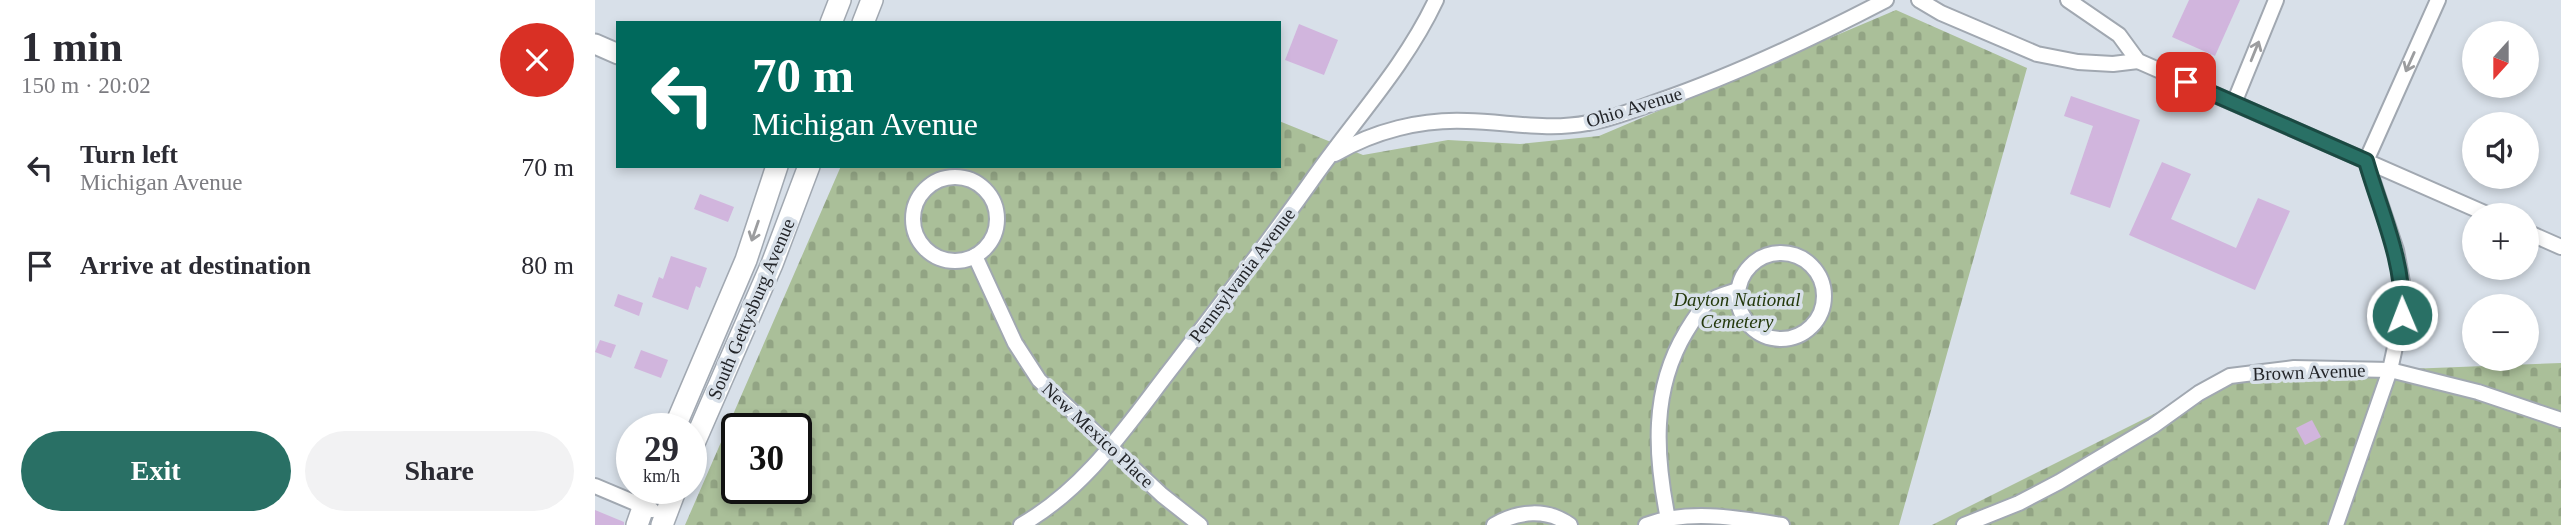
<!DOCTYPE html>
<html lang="en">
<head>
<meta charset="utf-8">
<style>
  :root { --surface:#fff; --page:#f2f2f3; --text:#2b2b33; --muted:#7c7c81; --accent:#297065 }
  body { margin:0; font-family:"Times New Roman",serif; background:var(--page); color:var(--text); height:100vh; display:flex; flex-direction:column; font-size:26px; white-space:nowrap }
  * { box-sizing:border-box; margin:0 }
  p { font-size:23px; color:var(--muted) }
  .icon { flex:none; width:38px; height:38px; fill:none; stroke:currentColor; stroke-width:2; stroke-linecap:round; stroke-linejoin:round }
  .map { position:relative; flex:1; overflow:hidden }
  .details { display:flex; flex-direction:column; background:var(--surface); width:595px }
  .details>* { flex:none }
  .hud { position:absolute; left:21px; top:21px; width:665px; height:147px; border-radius:0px; box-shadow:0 4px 10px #0003; background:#00695c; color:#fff; overflow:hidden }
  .needle { width:46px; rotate:201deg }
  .fabs { position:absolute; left:1867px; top:21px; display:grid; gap:14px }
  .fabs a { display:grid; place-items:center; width:77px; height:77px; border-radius:50%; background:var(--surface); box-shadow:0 4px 10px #0003; font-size:35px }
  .speed { position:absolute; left:21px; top:413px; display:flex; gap:14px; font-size:35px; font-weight:700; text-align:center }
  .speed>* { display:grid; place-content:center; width:91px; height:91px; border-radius:50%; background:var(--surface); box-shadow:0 4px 10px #0003; line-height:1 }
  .speed small { font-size:18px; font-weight:400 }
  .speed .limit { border:4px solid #111; border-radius:10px; background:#fff; color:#111 }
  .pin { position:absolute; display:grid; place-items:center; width:60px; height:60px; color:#fff; margin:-30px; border-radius:14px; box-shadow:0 4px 10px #0006 }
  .me { position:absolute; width:77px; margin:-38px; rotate:359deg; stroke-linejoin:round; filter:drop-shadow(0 0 5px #0008) }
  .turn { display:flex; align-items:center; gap:24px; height:147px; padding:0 21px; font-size:32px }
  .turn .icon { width:91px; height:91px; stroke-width:2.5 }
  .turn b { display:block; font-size:49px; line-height:60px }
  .round { display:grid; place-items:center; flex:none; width:74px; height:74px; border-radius:37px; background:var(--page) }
  .summary { display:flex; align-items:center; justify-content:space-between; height:119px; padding:0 21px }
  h1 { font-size:42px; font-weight:700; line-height:52px }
  .cta { display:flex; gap:14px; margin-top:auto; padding:14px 21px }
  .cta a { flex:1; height:80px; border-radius:42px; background:var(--accent); color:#fff; font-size:28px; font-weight:700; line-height:80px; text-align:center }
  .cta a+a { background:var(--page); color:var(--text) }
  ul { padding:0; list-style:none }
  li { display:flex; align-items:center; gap:21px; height:98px; padding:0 21px }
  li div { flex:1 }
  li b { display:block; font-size:26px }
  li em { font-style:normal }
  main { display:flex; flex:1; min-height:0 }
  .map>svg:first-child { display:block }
  .cemetery { fill:url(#cemetery-stones); fill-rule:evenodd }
  .building { fill:#d1b5dd }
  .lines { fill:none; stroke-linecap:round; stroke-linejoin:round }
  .street-casing { stroke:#a1a8b1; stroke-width:18 }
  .secondary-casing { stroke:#a1a8b1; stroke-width:23 }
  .primary-casing { stroke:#a1a8b1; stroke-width:24 }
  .street { stroke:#fff; stroke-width:14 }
  .secondary { stroke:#fff; stroke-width:19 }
  .primary { stroke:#fff; stroke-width:21 }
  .oneway { stroke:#9c9d9f }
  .route-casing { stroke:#1b4942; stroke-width:18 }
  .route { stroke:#297065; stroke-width:12 }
  .labels { text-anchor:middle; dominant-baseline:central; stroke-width:7; stroke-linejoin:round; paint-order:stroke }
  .street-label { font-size:19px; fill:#232529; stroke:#d8e0e9 }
  .park-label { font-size:19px; font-style:italic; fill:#24390c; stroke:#d8e0e9 }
</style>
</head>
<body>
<main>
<section class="details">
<div class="summary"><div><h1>1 min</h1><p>150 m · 20:02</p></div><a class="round" style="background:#d93025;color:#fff"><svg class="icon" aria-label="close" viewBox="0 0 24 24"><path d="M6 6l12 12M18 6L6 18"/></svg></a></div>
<ul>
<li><svg class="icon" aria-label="left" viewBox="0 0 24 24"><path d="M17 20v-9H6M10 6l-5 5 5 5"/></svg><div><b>Turn left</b><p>Michigan Avenue</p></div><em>70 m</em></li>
<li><svg class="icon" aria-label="arrive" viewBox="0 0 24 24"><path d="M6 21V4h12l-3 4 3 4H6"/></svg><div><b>Arrive at destination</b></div><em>80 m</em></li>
</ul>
<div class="cta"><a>Exit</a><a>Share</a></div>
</section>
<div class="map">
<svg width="1966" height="525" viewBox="0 0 1966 525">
  <defs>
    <pattern id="cemetery-stones" width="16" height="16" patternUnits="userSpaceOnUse" patternTransform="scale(1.75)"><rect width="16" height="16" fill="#aabf99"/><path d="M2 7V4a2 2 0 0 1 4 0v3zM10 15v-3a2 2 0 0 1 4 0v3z" fill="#92a484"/></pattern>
  </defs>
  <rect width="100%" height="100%" fill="#d8e0e9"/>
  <g class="cemetery">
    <path d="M1301,10L1432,68L1304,525H90L246,166H684V121L768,155L853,140L925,144L1004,136ZM142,429H201V488H142Z"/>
    <path d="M1966,363V525H1337L1635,376Z"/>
  </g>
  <g class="building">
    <path d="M1594,0H1645L1620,56L1577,37Z"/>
    <path d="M704,24L743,40L729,75L690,60Z"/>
    <path d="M1476,96L1545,120L1515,208L1475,194L1498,126L1469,116Z"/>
    <path d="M1567,162L1596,174L1576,219L1641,248L1663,198L1695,211L1660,290L1534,235Z"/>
    <path d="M105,194L139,207L133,222L99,209Z"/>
    <path d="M76,256L112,268L105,288L101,286L93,310L57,297L64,277L68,279Z"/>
    <path d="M23,294L48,303L44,316L19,306Z"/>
    <path d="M5,340L21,345L16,358L0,352Z"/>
    <path d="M46,350L73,360L66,378L39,368Z"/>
    <path d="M1717,420L1726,437L1710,445L1701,428Z"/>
    <path d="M0,510L29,522V525H0Z"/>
  </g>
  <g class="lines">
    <defs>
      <g id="street">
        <path d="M1324,0L1346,13L1442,54L1483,62L1518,64L1543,61"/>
        <path d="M1473,0L1524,35L1543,61L1894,215"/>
        <path d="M1639,103L1681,0"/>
        <path d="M740,154C779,131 826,119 872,121C913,122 952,131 993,123C1017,119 1041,109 1064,101C1142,74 1218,38 1291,0"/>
        <circle cx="360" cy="219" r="42"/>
        <path d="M1932,232L1966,247"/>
        <circle cx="1186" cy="296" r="43"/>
        <path d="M380,256L420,343L444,380L567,495L605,525"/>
        <path d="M0,486L57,510"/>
        <path d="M1073,519C1060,455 1056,390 1091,332C1097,322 1104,310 1113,302C1121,296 1134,293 1143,290"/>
        <path d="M426,525C492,488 533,424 579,365C625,305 671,245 715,183C758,121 809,68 841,0"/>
        <path d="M899,525C923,511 952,508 975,525"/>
        <path d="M1051,525C1093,509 1143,518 1187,525"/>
        <path d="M1369,525L1424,503L1464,482L1558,426L1604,393L1635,376L1699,368L1795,370L1883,392L1966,420"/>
        <path d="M1741,525L1795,370L1807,315V282L1801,250L1771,161L1843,0"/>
      </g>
      <path id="secondary" d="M0,44L23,54"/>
      <g id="primary">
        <path d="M236,23L245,0"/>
        <path d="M268,23L277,0"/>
        <path d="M79,429L151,260L182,166"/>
        <path d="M96,450L177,264L214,166"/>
        <path d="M42,525L55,488"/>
        <path d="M67,525L81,488"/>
      </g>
    </defs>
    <use href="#street" class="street-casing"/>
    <use href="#secondary" class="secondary-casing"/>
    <use href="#primary" class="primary-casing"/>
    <use href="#street" class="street"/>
    <use href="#secondary" class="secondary"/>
    <use href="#primary" class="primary"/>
  </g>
  <defs><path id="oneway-shaft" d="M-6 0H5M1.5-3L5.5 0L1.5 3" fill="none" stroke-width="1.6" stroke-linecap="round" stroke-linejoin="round" transform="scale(1.75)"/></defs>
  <g class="oneway">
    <use href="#oneway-shaft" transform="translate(1660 51) rotate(-68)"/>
    <use href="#oneway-shaft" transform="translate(1815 62) rotate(114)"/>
    <use href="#oneway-shaft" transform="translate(160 231) rotate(109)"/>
  </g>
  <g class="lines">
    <defs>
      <path id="route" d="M1591,82L1771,161C1786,213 1809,260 1807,315"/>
    </defs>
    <use href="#route" class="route-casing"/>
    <use href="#route" class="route"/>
  </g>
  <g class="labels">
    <g class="street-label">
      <text transform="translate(1039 107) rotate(-17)">Ohio Avenue</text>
      <text transform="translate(647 275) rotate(-53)">Pennsylvania Avenue</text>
      <text transform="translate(156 309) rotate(-67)">South Gettysburg Avenue</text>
      <text transform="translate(1714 372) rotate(-2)">Brown Avenue</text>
      <text transform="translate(503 435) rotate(43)">New Mexico Place</text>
    </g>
    <g class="park-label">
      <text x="1142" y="299">Dayton National<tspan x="1142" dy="22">Cemetery</tspan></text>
    </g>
  </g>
</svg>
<div class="fabs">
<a><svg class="needle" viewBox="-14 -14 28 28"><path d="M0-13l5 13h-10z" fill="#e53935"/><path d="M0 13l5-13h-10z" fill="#7c7c81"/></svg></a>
<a><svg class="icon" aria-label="sound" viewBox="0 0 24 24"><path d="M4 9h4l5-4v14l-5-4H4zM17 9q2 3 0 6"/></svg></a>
<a>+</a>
<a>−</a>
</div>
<div class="speed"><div>29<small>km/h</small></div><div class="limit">30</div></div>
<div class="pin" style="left:1591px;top:82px;background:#d93025"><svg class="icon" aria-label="arrive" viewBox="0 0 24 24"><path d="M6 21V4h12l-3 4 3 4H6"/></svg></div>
<svg class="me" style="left:1807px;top:315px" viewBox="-20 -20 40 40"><circle r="17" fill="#297065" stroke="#fff" stroke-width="3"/><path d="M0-11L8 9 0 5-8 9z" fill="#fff"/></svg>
<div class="hud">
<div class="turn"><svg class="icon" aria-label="left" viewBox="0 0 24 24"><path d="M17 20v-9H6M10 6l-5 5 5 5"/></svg><div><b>70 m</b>Michigan Avenue</div></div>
</div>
</div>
</main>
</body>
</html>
